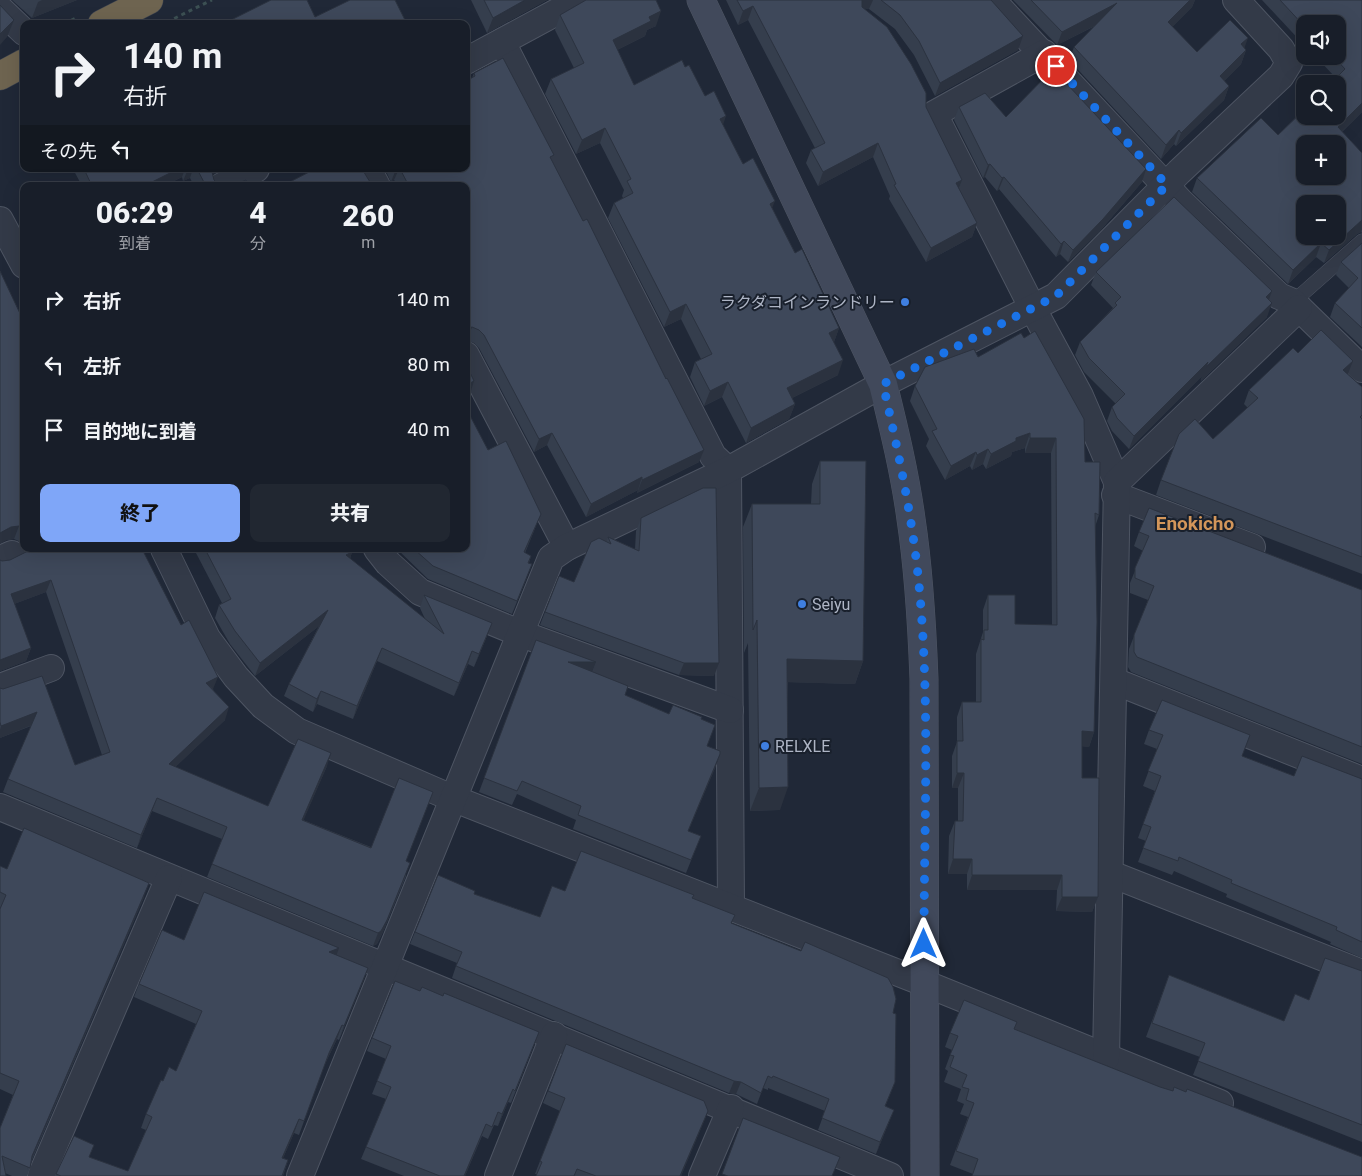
<!DOCTYPE html>
<html lang="ja">
<head>
<meta charset="utf-8">
<style>
  :root { --surface:#181e29; --page:#212731; --text:#f1f3f6; --muted:#9fa2a8; --line:#363c46; --accent:#7fa6f8 }
  body { margin:0; font-family:Roboto,"Noto Sans JP",sans-serif; background:var(--page); color:var(--text); height:100vh; display:flex; flex-direction:column; font-size:19px; white-space:nowrap }
  * { box-sizing:border-box; margin:0 }
  p { font-size:16px; color:var(--muted) }
  .icon { flex:none; width:28px; height:28px; fill:none; stroke:currentColor; stroke-width:2; stroke-linecap:round; stroke-linejoin:round }
  .map { position:relative; flex:1; overflow:hidden }
  .panel { position:absolute; left:20px; top:182px; width:450px; height:370px; display:flex; flex-direction:column; background:var(--surface); border-radius:10px; box-shadow:0 5px 20px #0002,0 0 0 1px var(--line) }
  .panel>* { flex:none }
  .top-card { position:absolute; left:20px; top:20px; width:450px; height:152px; border-radius:10px; box-shadow:0 5px 20px #0002,0 0 0 1px var(--line); background:#181e29; color:var(--text); overflow:hidden }
  .buttons { position:absolute; left:1296px; top:15px; display:grid; gap:10px }
  .buttons a { display:grid; place-items:center; width:50px; height:50px; border-radius:10px; background:var(--surface); box-shadow:0 5px 20px #0002,0 0 0 1px var(--line); font-size:25px }
  .pin { position:absolute; display:grid; place-items:center; width:42px; height:42px; color:#fff; margin:-21px; border:2px solid #fff; border-radius:50%; box-shadow:0 1px 5px #0007 }
  .me { position:absolute; width:55px; margin:-28px; rotate:0deg; stroke-linejoin:round; filter:drop-shadow(0 0 4px #0008) }
  .turn { display:flex; align-items:center; gap:18px; height:105px; padding:0 20px; font-size:22px }
  .turn .icon { width:65px; height:65px; stroke-width:2.5 }
  .turn b { display:block; font-size:35px; line-height:42px }
  .then { display:flex; align-items:center; height:48px; padding:0 20px; background:#0003; gap:10px; font-size:19px }
  .eta { display:flex; justify-content:space-evenly; align-items:center; height:85px; text-align:center }
  .eta b { font-size:30px; font-weight:800; line-height:35px }
  .action { display:flex; gap:10px; margin-top:auto; padding:10px 20px }
  .action a { flex:1; height:58px; border-radius:10px; background:var(--accent); color:#111; font-size:20px; font-weight:800; line-height:58px; text-align:center }
  .action a+a { background:var(--page); color:var(--text) }
  ul { padding:0; list-style:none }
  li { display:flex; align-items:center; gap:15px; height:65px; padding:0 20px }
  li div { flex:1 }
  li b { display:block; font-size:19px }
  li em { font-style:normal }
  .map>svg:first-child { display:block }
  .lines { fill:none; stroke-linecap:round; stroke-linejoin:round }
  .lane-casing { stroke:#4e5563; stroke-width:15 }
  .street-casing { stroke:#4e5563; stroke-width:28 }
  .secondary-casing { stroke:#4e5563; stroke-width:29 }
  .highway-casing { stroke:#3b424f; stroke-width:29 }
  .path { stroke:#3c5053; stroke-width:3; stroke-dasharray:4 4; stroke-linecap:butt }
  .lane { stroke:#333a48; stroke-width:14 }
  .street { stroke:#333a48; stroke-width:26 }
  .secondary { stroke:#41495b; stroke-width:28 }
  .highway { stroke:#6e6450; stroke-width:28 }
  .wall { fill:#353e4d }
  .shaded-wall { fill:#2b323f }
  .building { fill:#3e485a; stroke:#2b323f; fill-rule:evenodd }
  .route { stroke:#1a73e8; stroke-width:9; stroke-dasharray:0 16.2 }
  .shop-dot { fill:#3f7fe0; stroke:#19202c; stroke-width:2 }
  .labels { text-anchor:middle; dominant-baseline:central; stroke-width:4; stroke-linejoin:round; paint-order:stroke }
  .poi-label { font-size:16px; fill:#aeb5c5; stroke:#19202c; text-anchor:start }
  .quarter-label { font-size:19px; font-weight:bold; fill:#d3965a; stroke:#19202c }
</style>
</head>
<body>
<div class="map">
<svg width="1362" height="1176" viewBox="0 0 1362 1176">
  <rect width="100%" height="100%" fill="#202837"/>
  <g class="lines">
    <defs>
      <path id="lane" d="M1293,302L1362,241"/>
      <g id="street">
        <path d="M992,0L1180,201L1279,296L1293,302L1362,369"/>
        <path d="M0,9L24,32"/>
        <path d="M502,42L713,456L728,470L731,907"/>
        <path d="M1044,53L934,114L1033,309L1080,396L1117,482"/>
        <path d="M466,61L579,0"/>
        <path d="M368,169L377,186"/>
        <path d="M222,186L256,169"/>
        <path d="M0,220L24,265"/>
        <path d="M466,355L567,547"/>
        <path d="M1115,495L1252,547"/>
        <path d="M164,549L207,638L236,677L263,706L297,731L452,798L924,983L1220,1103"/>
        <path d="M377,549L388,563L420,592L519,633L730,710"/>
        <path d="M0,559L12,554"/>
        <path d="M1114,681L1362,780"/>
        <path d="M0,687L51,668"/>
        <path d="M0,807L890,1176"/>
        <path d="M1111,874L1362,973"/>
        <path d="M1106,1058L1117,482L1299,308"/>
        <path d="M41,1176L169,878"/>
        <path d="M300,1176L551,558L567,547L728,470L883,384L1056,296L1179,172L1281,76L1289,63L1281,49L1236,0"/>
        <path d="M498,1176L554,1035"/>
        <path d="M702,1176L731,1108"/>
      </g>
      <path id="secondary" d="M701,0L883,384C894,429 905,474 911,519C919,572 922,626 924,679L925,1176"/>
      <g id="highway">
        <path d="M102,24L149,0"/>
        <path d="M0,76L24,63"/>
      </g>
    </defs>
    <use href="#lane" class="lane-casing"/>
    <use href="#street" class="street-casing"/>
    <use href="#secondary" class="secondary-casing"/>
    <use href="#highway" class="highway-casing"/>
    <g class="path">
      <path d="M167,22L212,0"/>
      <path d="M64,24L76,18"/>
    </g>
    <use href="#lane" class="lane"/>
    <use href="#street" class="street"/>
    <use href="#secondary" class="secondary"/>
    <use href="#highway" class="highway"/>
  </g>
  <g class="wall">
    <path d="M12,0H77L32,18Z"/>
    <path d="M471,0H547L487,33Z"/>
    <path d="M726,0H991L1018,50L935,96L914,55L895,29L869,9L864,8L926,107L962,180L959,189L977,223L972,237L926,262L889,199L890,196L873,157L818,186L806,163L811,150L815,148L748,20L738,25Z"/>
    <path d="M1013,0H1195L1192,7L1172,27L1197,52L1244,48L1246,50L1241,64L1224,81L1229,86L1224,100L1176,146L1174,144L1161,159L1069,60L1074,47L1095,26L1057,45Z"/>
    <path d="M1262,0H1362V112L1342,132L1362,153V233L1361,232L1357,234L1324,263L1316,257L1288,284L1192,192L1197,178L1278,135L1336,78L1315,56H1338L1305,24V46Z"/>
    <path d="M560,15L656,26L647,30L645,36L617,50L634,85L685,67L705,96L723,125L743,164L772,208L795,253L839,328L834,342L838,375L792,398L795,404L789,419L746,443L722,397L704,406L690,377L695,362L701,359L681,319L664,327L608,218L614,203L623,198L622,196L624,190L600,143L576,154L545,94L551,79L574,68L555,30Z"/>
    <path d="M474,73L552,161L699,462L637,493L638,490L586,517L547,445L534,452L479,348L474,343L466,340V186H398L394,180L391,182L385,169H466L472,78Z"/>
    <path d="M959,107L1006,117L1142,182L1099,232L1068,262L1060,254L1056,257L999,189L997,191L985,177L983,178L954,120Z"/>
    <path d="M73,169H224L215,173L212,175L214,180L220,186H194L190,178L183,181L182,177L164,186H82Z"/>
    <path d="M1362,243V347L1330,317L1335,303L1349,288L1336,275L1341,262Z"/>
    <path d="M1096,272L1272,291L1268,300L1267,317L1201,381L1202,376L1129,449L1112,431L1107,421L1112,407L1116,404L1084,372L1075,355L1080,342L1113,308L1091,285Z"/>
    <path d="M24,322V546L21,542L14,539L7,540Z"/>
    <path d="M1298,353L1348,374L1362,387V574L1156,495L1161,480L1213,439L1248,408L1244,404L1249,390Z"/>
    <path d="M978,357L1085,462L1099,515L1095,527L1094,732L1089,747L1082,746V778L1098,897L1092,912L1056,911L1057,890H967V874H948L949,836L955,821H958V788H952V756L957,742V717L962,702H976V654L983,632V610L988,595L1015,624L1052,625L1051,453H1025V448L1012,452L1011,456L986,469L983,464L972,470L970,466L945,480L926,446L929,439L910,401L915,386Z"/>
    <path d="M488,450L536,526L525,553L531,556L529,563L527,577L512,614L428,579L397,549H466Z"/>
    <path d="M820,461L863,661L855,684L788,682L780,810L750,811L748,643L744,653L743,527L752,504H811L812,484Z"/>
    <path d="M641,518L714,676L679,675L540,625L545,612L574,582L606,542L608,537L635,549L636,531Z"/>
    <path d="M1139,532L1362,590V764L1131,672L1128,667L1129,649L1148,600L1130,593V583L1143,551L1134,546Z"/>
    <path d="M26,549H145L143,552L213,689L225,720L175,767L268,806L327,766L303,820L406,861V876L383,932L377,944L373,946L207,877L222,839L152,811L137,848L3,792L8,779L31,726L0,738V688L75,765L102,755L46,592L14,604L31,648L26,661L0,671V560L2,561L10,560L26,552Z"/>
    <path d="M197,549H351L352,552L350,559L425,619L420,608L424,595L487,636L474,667L468,664L454,696L377,661L353,719L317,704L313,712L284,696L289,684L319,626L255,676L230,644L215,618L219,605L222,603L196,553Z"/>
    <path d="M536,640L596,662L593,672L625,695L669,714L701,719L707,746L720,754L715,768L688,831L701,836L686,873L573,829L576,820L517,794L512,805L479,792Z"/>
    <path d="M1149,730L1242,756L1294,776L1362,779V958L1330,944L1331,942L1226,897L1227,894L1174,871L1172,875L1138,862L1146,841L1138,838L1155,791L1143,786L1157,749L1144,744Z"/>
    <path d="M0,866L7,869L144,897L32,1160L30,1168L27,1176H12L5,1173L0,1176V1128L13,1095L0,1089Z"/>
    <path d="M565,891L692,898L732,924L893,1013L895,1082L885,1107L894,1110L876,1154L818,1130L825,1111L768,1088V1090L763,1088L757,1104L736,1094L729,1093L452,978L457,963L410,944L415,932L474,894L540,917Z"/>
    <path d="M184,940L336,955L368,968L339,1040L337,1039L324,1066L299,1135L294,1133L283,1158L288,1160L283,1176H55L74,1136L94,1145L89,1157L128,1171L146,1130L141,1128L146,1114L163,1081L176,1071L196,1024L134,997L139,984Z"/>
    <path d="M1362,971V1142L1193,1075L1200,1057L1146,1037L1169,975L1284,1021L1309,1000Z"/>
    <path d="M420,991L443,996L539,1032L511,1103L508,1102L498,1126L494,1125L488,1139L482,1136L465,1176H404L361,1159L386,1099L372,1094L386,1059L367,1051L372,1038Z"/>
    <path d="M1014,1029L1160,1087L1173,1091L1186,1092L1362,1157L973,1174L950,1165L968,1117L960,1114L964,1104L957,1101L961,1089L944,1082L948,1071L945,1069L952,1050L945,1047L950,1033Z"/>
    <path d="M548,1091L708,1111L681,1176H536L537,1174H535L540,1161L560,1111L543,1103Z"/>
  </g>
  <g class="shaded-wall">
    <path d="M42,0H77L32,18L38,2Z"/>
    <path d="M525,0H547L487,33L493,18Z"/>
    <path d="M862,0H873L869,9L862,8Z"/>
    <path d="M1190,0H1195L1192,7L1163,36L1168,22Z"/>
    <path d="M1117,3L1112,17L1057,45L1062,32Z"/>
    <path d="M753,6L748,20L738,25L743,11Z"/>
    <path d="M661,11L656,26L647,30L645,36L607,55L613,40L649,17Z"/>
    <path d="M14,20L7,37L0,45V34Z"/>
    <path d="M1023,36L1018,50L935,96L940,83Z"/>
    <path d="M1248,38L1243,52L1241,44Z"/>
    <path d="M1246,50L1241,64L1215,90L1220,76Z"/>
    <path d="M1229,86L1224,100L1176,146L1181,133Z"/>
    <path d="M1362,103V112L1333,140L1338,127Z"/>
    <path d="M726,116L721,131L720,119Z"/>
    <path d="M605,128L600,143L576,154L582,140Z"/>
    <path d="M1179,130L1174,144L1161,159L1166,145Z"/>
    <path d="M878,143L873,157L818,186L823,172Z"/>
    <path d="M990,164L985,177L983,178L988,165Z"/>
    <path d="M178,169H185L182,177L164,186H144Z"/>
    <path d="M188,169H193L190,178L183,181Z"/>
    <path d="M213,169H224L215,173L210,177Z"/>
    <path d="M396,169H399L394,180L391,182Z"/>
    <path d="M1146,169L1142,182L1099,232L1068,262L1073,250Z"/>
    <path d="M1004,177L999,189L997,191L1002,178Z"/>
    <path d="M962,180L957,193L956,183Z"/>
    <path d="M370,182L368,186H361Z"/>
    <path d="M775,201L769,216L770,204Z"/>
    <path d="M1362,220V229L1361,232L1357,234L1324,263L1329,250Z"/>
    <path d="M977,223L972,237L926,262L931,248Z"/>
    <path d="M1064,241L1060,254L1056,257L1061,244Z"/>
    <path d="M1321,243L1316,257L1288,284L1293,270Z"/>
    <path d="M1272,291L1267,305L1266,297Z"/>
    <path d="M1272,303L1267,317L1201,381L1202,376L1129,449L1134,436L1208,362Z"/>
    <path d="M686,304L681,319L664,327L670,312Z"/>
    <path d="M472,327L467,340H466V329Z"/>
    <path d="M839,328L834,342L829,333Z"/>
    <path d="M843,360L838,375L782,403L787,388Z"/>
    <path d="M1353,361L1347,376L1343,370Z"/>
    <path d="M474,381L470,394L466,396V385Z"/>
    <path d="M728,382L722,397L704,406L710,391Z"/>
    <path d="M795,404L789,419L746,443L751,428Z"/>
    <path d="M552,433L547,445L534,452L539,439Z"/>
    <path d="M1030,433L1025,448L1012,452L1011,456L986,469L991,454L1016,438Z"/>
    <path d="M1030,438H1056L1051,453H1025Z"/>
    <path d="M988,449L983,464L972,470L977,455Z"/>
    <path d="M704,450L699,462L637,493L642,480Z"/>
    <path d="M976,452L970,466L945,480L951,466Z"/>
    <path d="M642,477L638,490L586,517L591,504Z"/>
    <path d="M541,514L536,526L519,565L524,552Z"/>
    <path d="M19,526L14,539L7,540L0,544V533L11,527Z"/>
    <path d="M352,552L348,565L346,555Z"/>
    <path d="M51,580L46,592L6,607L11,594Z"/>
    <path d="M328,610L323,623L255,676L260,663Z"/>
    <path d="M492,623L487,636L474,667L479,654Z"/>
    <path d="M31,648L26,661L0,671V660Z"/>
    <path d="M382,648L377,661L353,719L357,706Z"/>
    <path d="M472,651L468,664L454,696L459,683Z"/>
    <path d="M787,659L863,661L855,684L779,682Z"/>
    <path d="M568,662H596L591,675Z"/>
    <path d="M684,663H719L714,676L679,675Z"/>
    <path d="M218,677L213,689L206,683Z"/>
    <path d="M321,691L317,704L313,712L317,699Z"/>
    <path d="M229,707L225,720L165,777L169,764Z"/>
    <path d="M37,712L32,725L0,738V730L1,726Z"/>
    <path d="M1082,731L1094,732L1089,747L1076,746Z"/>
    <path d="M331,753L327,766L298,833L302,820Z"/>
    <path d="M720,754L715,768L683,844L688,831Z"/>
    <path d="M957,773H964L958,788H952Z"/>
    <path d="M788,787L780,810L750,811L759,788Z"/>
    <path d="M157,798L152,811L137,848L141,835Z"/>
    <path d="M953,859H972L967,874H948Z"/>
    <path d="M410,863L383,932L377,944L373,946L378,933Z"/>
    <path d="M972,875H1062L1057,890H967Z"/>
    <path d="M149,883L144,897L27,1170L32,1156Z"/>
    <path d="M1062,897H1098L1092,912L1056,911Z"/>
    <path d="M339,948L334,962L329,952Z"/>
    <path d="M368,968L363,982L339,1040L344,1026Z"/>
    <path d="M342,1025L337,1039L324,1066L329,1053Z"/>
    <path d="M734,1081L741,1082L736,1094L729,1093Z"/>
    <path d="M513,1089L508,1102L498,1126L502,1114Z"/>
    <path d="M894,1110L889,1122L876,1154L880,1142Z"/>
    <path d="M708,1111L703,1124L681,1176H680Z"/>
    <path d="M299,1119L294,1133L277,1172L282,1158Z"/>
    <path d="M486,1124L465,1176H464Z"/>
  </g>
  <g class="building">
    <path d="M271,0H307L315,17L350,0H395L407,24H230L229,21Z"/>
    <path d="M484,0H525L493,18Z"/>
    <path d="M586,0H656L661,11L649,17L651,21L613,40L634,85L682,60L685,67L689,65L705,96L714,91L726,116L720,119L743,164L753,158L775,201L770,204L795,253L802,249L839,328L829,333L843,360L787,388L795,404L751,428L728,382L710,391L695,362L712,354L686,304L670,312L614,203L633,193L627,181L631,179L605,128L582,140L551,79L584,63L560,15Z"/>
    <path d="M737,0H862V7L887,27L911,64L926,93V107L962,180L956,183L977,223L931,248L894,185L896,184L878,143L823,172L811,150L825,143L753,6L743,11Z"/>
    <path d="M881,0H991L1023,36L940,83L919,41L900,15Z"/>
    <path d="M1031,0H1190L1168,22L1197,52L1230,20L1248,38L1241,44L1246,50L1220,76L1229,86L1181,133L1179,130L1166,145L1074,47L1117,3L1062,32Z"/>
    <path d="M1280,0H1362V103L1338,127L1362,153V220L1329,250L1321,243L1293,270L1197,178L1261,118L1278,135L1305,109V116H1338V84H1330L1345,69L1333,56H1338V24H1305V27ZM1305,144H1338V176H1305ZM1305,204H1338V236H1305Z"/>
    <path d="M0,5L14,20L0,34Z"/>
    <path d="M503,58L554,155L550,157L583,221L587,219L666,379L667,378L704,450L642,480V477L591,504L552,433L539,439L484,335L479,330L472,327L466,329V186H409L400,169H466V81L475,76L474,73Z"/>
    <path d="M1053,69L1146,169L1103,219L1073,250L1064,241L1061,244L1004,177L1002,178L990,164L988,165L959,107L985,93L1006,117Z"/>
    <path d="M84,169H178L144,186H92Z"/>
    <path d="M197,169H213L212,172L214,180L220,186H206Z"/>
    <path d="M312,169H362L370,182L361,186H282L313,170Z"/>
    <path d="M246,180L249,186H231Z"/>
    <path d="M1174,197L1272,291L1266,297L1272,303L1206,367L1208,362L1134,436L1117,418L1112,407L1125,394L1089,358L1080,342L1117,305L1115,303L1121,297L1096,272Z"/>
    <path d="M1362,243V328L1335,303L1358,278L1341,262Z"/>
    <path d="M0,271L24,322V529L19,526L11,527L0,533Z"/>
    <path d="M1321,330L1353,361L1343,370L1362,387V415L1360,417L1362,419V557L1161,480L1179,434L1195,419L1213,439L1258,398L1249,390L1293,348L1298,353Z"/>
    <path d="M1035,331L1084,419L1085,462H1100L1099,515L1095,513L1097,622L1094,732L1082,731V778H1099L1098,897H1062V875H972V859H953L955,821H963L964,773H957V741H963L962,702H981V639L984,640V630H988V595H1015V624L1057,625L1056,438H1030V433L1016,438V441L991,454L988,449L977,455L976,452L951,466L932,431L937,429L915,386L925,367L974,349L978,357L1021,333L1024,338Z"/>
    <path d="M466,364L474,381L466,385Z"/>
    <path d="M466,408L488,450L506,441L541,514L524,552L531,556L528,563L532,564L517,601L433,566L414,549H466Z"/>
    <path d="M820,461H866L863,661L787,659L788,787L759,788L757,620L753,630L752,504H820Z"/>
    <path d="M703,488H716L719,663H684L545,612L559,576L574,582L591,542L599,538L611,544L608,537L639,551L641,518Z"/>
    <path d="M1149,508L1362,590V747L1137,657L1134,652V635L1154,586L1135,578V568L1149,536L1139,532Z"/>
    <path d="M29,549H142L181,625L189,620L218,677L206,683L229,707L169,764L268,806L298,739L331,753L302,820L371,848L399,778L433,792L406,861L410,863L387,920L381,931L378,933L212,864L227,827L157,798L141,835L8,779L37,712L1,726L0,722V688L3,689L42,676L75,765L110,752L51,580L11,594L31,648L0,660V560L2,561L10,560L28,551Z"/>
    <path d="M205,549H351L352,552L346,555L444,634L424,595L492,623L479,654L472,651L459,683L382,648L357,706L321,691L317,699L289,684L328,610L260,663L235,631L219,605L231,599Z"/>
    <path d="M536,640L596,662H568L628,686L625,695L669,714L673,705L702,717L701,719L715,725L707,746L720,751V754L688,831L701,836L691,860L578,815L581,806L522,781L517,791L484,778Z"/>
    <path d="M1162,700L1250,735L1242,756L1294,776L1302,756L1362,779V942L1336,930L1337,927L1231,883L1232,880L1179,857L1178,861L1143,848L1151,827L1143,824L1161,776L1148,771L1163,735L1149,730Z"/>
    <path d="M24,828L149,883L32,1156L30,1168L2,1156L6,1176H0V1128L19,1081L0,1073V909L6,895L0,892V866L7,869Z"/>
    <path d="M581,851L694,895L692,898L735,915L731,923L801,951L805,942L888,978L893,987L896,999L893,1013L896,1014L895,1082L885,1106L894,1110L880,1142L822,1118L829,1099L773,1076L772,1078L768,1076L761,1093L741,1082L734,1081L456,966L462,952L415,932L438,875L475,891L474,894L540,917L552,886L565,891Z"/>
    <path d="M204,892L339,948L329,952L368,968L344,1026L342,1025L329,1053L304,1121L299,1119L282,1158L288,1160L282,1176H61L56,1174L74,1136L94,1145L89,1157L128,1171L152,1117L146,1114L161,1080L163,1081L169,1067L176,1071L202,1011L139,984L162,930L184,940Z"/>
    <path d="M1325,958L1362,971V1125L1198,1061L1205,1043L1152,1023L1169,975L1284,1021L1295,994L1309,1000Z"/>
    <path d="M395,981L420,991L422,987L443,996L444,993L539,1032L515,1091L513,1089L502,1114L498,1112L492,1127L486,1124L464,1176H440L366,1147L391,1087L377,1081L391,1046L372,1038Z"/>
    <path d="M964,1000L1017,1022L1014,1029L1160,1087L1173,1091L1174,1087L1186,1092L1187,1089L1362,1157V1176H972L978,1159L956,1151L974,1103L966,1100L969,1089L962,1087L967,1075L950,1067L954,1056L950,1055L958,1036L950,1033Z"/>
    <path d="M566,1044L704,1101L708,1111L680,1176H596L577,1169L574,1176H536L542,1162L540,1161L565,1098L548,1091Z"/>
    <path d="M743,1118L840,1157L832,1176H728L722,1174Z"/>
  </g>
  <g class="lines">
    <path class="route" d="M924,944C924,828 930,711 920,596C914,524 899,455 883,384L1056,296L1167,185L1056,66"/>
  </g>
  <g class="shop-dot">
    <circle cx="905" cy="302" r="5"/>
    <circle cx="802" cy="604" r="5"/>
    <circle cx="765" cy="746" r="5"/>
  </g>
  <g class="labels">
    <g class="poi-label">
      <text x="895" y="302" text-anchor="end">ラクダコインランドリー</text>
      <text x="812" y="604">Seiyu</text>
      <text x="775" y="746">RELXLE</text>
    </g>
    <g class="quarter-label">
      <text x="1195" y="523">Enokicho</text>
    </g>
  </g>
</svg>
<div class="buttons">
<a><svg class="icon" aria-label="sound" viewBox="0 0 24 24"><path d="M4 9h4l5-4v14l-5-4H4zM17 9q2 3 0 6"/></svg></a>
<a><svg class="icon" aria-label="search" viewBox="0 0 24 24"><circle cx="10" cy="10" r="6"/><path d="M15 15l6 6"/></svg></a>
<a>+</a>
<a>−</a>
</div>
<div class="pin" style="left:1056px;top:66px;background:#d93025"><svg class="icon" aria-label="arrive" viewBox="0 0 24 24"><path d="M6 21V4h12l-3 4 3 4H6"/></svg></div>
<svg class="me" style="left:924px;top:944px" viewBox="-20 -20 40 40"><path d="M0-17L14 15 0 8-14 15z" fill="#1a73e8" stroke="#fff" stroke-width="4"/></svg>
<div class="top-card">
<div class="turn"><svg class="icon" aria-label="right" viewBox="0 0 24 24"><path d="M7 20v-9h11M14 6l5 5-5 5"/></svg><div><b>140 m</b>右折</div></div>
<div class="then">その先<svg class="icon" aria-label="left" viewBox="0 0 24 24"><path d="M17 20v-9H6M10 6l-5 5 5 5"/></svg></div>
</div>
<section class="panel">
<div class="eta">
<div><b>06:29</b><p>到着</p></div>
<div><b>4</b><p>分</p></div>
<div><b>260</b><p>m</p></div>
</div>
<ul>
<li><svg class="icon" aria-label="right" viewBox="0 0 24 24"><path d="M7 20v-9h11M14 6l5 5-5 5"/></svg><div><b>右折</b></div><em>140 m</em></li>
<li><svg class="icon" aria-label="left" viewBox="0 0 24 24"><path d="M17 20v-9H6M10 6l-5 5 5 5"/></svg><div><b>左折</b></div><em>80 m</em></li>
<li><svg class="icon" aria-label="arrive" viewBox="0 0 24 24"><path d="M6 21V4h12l-3 4 3 4H6"/></svg><div><b>目的地に到着</b></div><em>40 m</em></li>
</ul>
<div class="action"><a>終了</a><a>共有</a></div>
</section>
</div>
</body>
</html>
